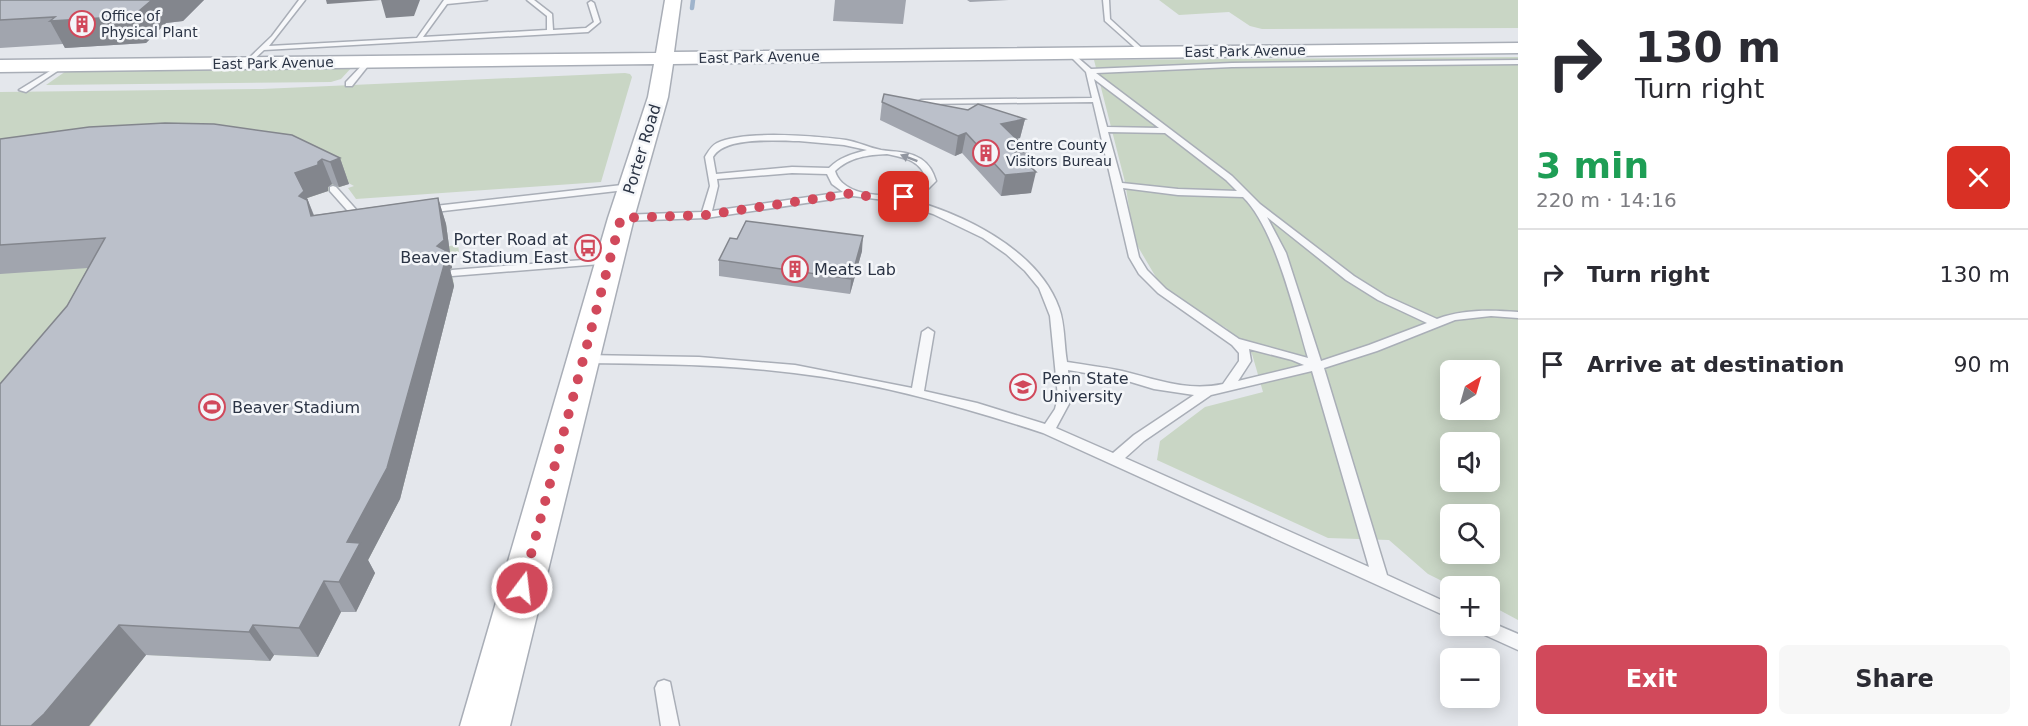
<!DOCTYPE html>
<html lang="en">
<head>
<meta charset="utf-8">
<style>
  :root { --surface:#fff; --page:#f7f7f7; --text:#2b2b33; --muted:#7c7c81; --line:#e1e1e2; --accent:#d1495b }
  body { margin:0; font-family:"DejaVu Sans",sans-serif; background:var(--page); color:var(--text); height:100vh; display:flex; flex-direction:column; font-size:22px; white-space:nowrap }
  * { box-sizing:border-box; margin:0 }
  p { font-size:20px; color:var(--muted) }
  .icon { flex:none; width:33px; height:33px; fill:none; stroke:currentColor; stroke-width:2; stroke-linecap:round; stroke-linejoin:round }
  .map { position:relative; flex:1; overflow:hidden }
  .sheet { display:flex; flex-direction:column; background:var(--surface); width:510px }
  .sheet>* { flex:none }
  .hud { background:#fff; color:var(--text); overflow:hidden }
  .needle { width:39px; rotate:37deg }
  .fabs { position:absolute; left:1440px; top:360px; display:grid; gap:12px }
  .fabs a { display:grid; place-items:center; width:60px; height:60px; border-radius:9px; background:var(--surface); box-shadow:0 3px 15px #0003; font-size:30px }
  .pin { position:absolute; display:grid; place-items:center; width:51px; height:51px; color:#fff; margin:-26px; border-radius:12px; box-shadow:0 3px 9px #0006 }
  .me { position:absolute; width:66px; margin:-33px; rotate:15deg; stroke-linejoin:round; filter:drop-shadow(0 0 4px #0008) }
  .turn { display:flex; align-items:center; gap:21px; height:126px; padding:0 18px; font-size:27px }
  .turn .icon { width:78px; height:78px; stroke-width:2.5 }
  .turn b { display:block; font-size:42px; line-height:51px }
  .round { display:grid; place-items:center; flex:none; width:63px; height:63px; border-radius:9px; background:var(--page) }
  .summary { display:flex; align-items:center; justify-content:space-between; height:102px; padding:0 18px }
  h1 { font-size:36px; font-weight:600; line-height:45px; color:#1e9e55 }
  .button { display:flex; gap:12px; margin-top:auto; padding:12px 18px }
  .button a { flex:1; height:69px; border-radius:9px; background:var(--accent); color:#fff; font-size:24px; font-weight:600; line-height:69px; text-align:center }
  .button a+a { background:var(--page); color:var(--text) }
  ul { padding:0; list-style:none }
  li { display:flex; align-items:center; gap:18px; height:90px; padding:0 18px; border-top:2px solid var(--line) }
  li div { flex:1 }
  li b { display:block; font-size:22px }
  li em { font-style:normal }
  main { display:flex; flex:1; min-height:0 }
  .map>svg:first-child { display:block }
  .green { fill:#c9d6c5; fill-rule:evenodd }
  .lines { fill:none; stroke-linecap:round; stroke-linejoin:round }
  .stream { stroke:#9fb4cc; stroke-width:4.5 }
  .lane-casing { stroke:#a9aeb7; stroke-width:3 }
  .secondary-casing { stroke:#a9aeb7; stroke-width:3 }
  .lane { fill:#f7f8fa; fill-rule:evenodd }
  .secondary { fill:#fff; fill-rule:evenodd }
  .wall { fill:#a1a5ae }
  .shaded-wall { fill:#83868d }
  .building { fill:#bbc0ca; stroke:#83868d; stroke-width:1.5 }
  .oneway { fill:#9196a0 }
  .route { stroke:#d1495b; stroke-width:10; stroke-dasharray:0 18 }
  .labels { text-anchor:middle; dominant-baseline:central; stroke-width:5; stroke-linejoin:round; paint-order:stroke }
  .far-poi-label { font-size:14px; fill:#2b3445; stroke:#f4f6f9; text-anchor:start }
  .far-street-label { font-size:14px; fill:#2b3445; stroke:#f4f6f9 }
  .street-label { font-size:16px; fill:#2b3445; stroke:#f4f6f9 }
  .poi-label { font-size:16px; fill:#2b3445; stroke:#f4f6f9; text-anchor:start }
</style>
</head>
<body>
<main>
<div class="map">
<svg width="1518" height="726" viewBox="0 0 1518 726">
  <rect width="100%" height="100%" fill="#e4e7ec"/>
  <g class="green">
    <path d="M1159,0H1518V28L1262,29L1250,26L1229,12L1179,15Z"/>
    <path d="M1518,57V620L1490,605V586H1452L1428,574L1389,540L1328,538L1157,460L1160,441L1205,407L1263,392L1252,354L1226,328L1182,303L1157,279L1134,240L1125,182L1094,60ZM1450,370H1490V410H1450ZM1450,442H1490V482H1450ZM1450,514H1490V554H1450Z"/>
    <path d="M353,66L341,79L331,82L46,85L69,69Z"/>
    <path d="M625,73L630,74L632,77L601,182L356,199L348,188L354,186L328,172L346,185L302,200L317,222L418,229L446,224L449,246L458,245L459,252L450,254L454,286L400,499L362,572L375,573L356,612H341L318,657L274,655L270,661L146,655L90,726H0V92L262,89Z"/>
  </g>
  <g class="lines">
    <path class="stream" d="M692,8L693,0"/>
    <defs>
      <g id="lane">
        <path d="M299,0H305L269,46L417,38L444,0H487L447,4L423,37L547,30V16L527,0H534L552,14L553,30L586,28L594,22L588,3L591,1L594,3L600,22L588,32L264,50L249,64H245V62L272,36Z"/>
        <path d="M1103,0H1109L1110,19L1145,51V53H1141L1105,21Z"/>
        <path d="M1070,51L1091,69L1232,63L1518,60V64L1232,67L1096,73L1232,176L1260,204L1354,276L1386,296L1437,319C1463,309 1491,310 1518,312V318L1491,316L1455,320L1377,351L1324,368L1387,575L1450,604V618L1043,433C963,407 879,383 794,373C725,364 654,364 584,363L578,359L584,355L699,357L795,365L912,388L922,332L928,328L934,332L924,391L977,403L1045,424L1055,409L1058,397L1050,316L1039,288L1025,271L1006,254L983,238L933,214L892,201L853,196L706,218L621,221L616,218L621,215L702,212L710,186L705,157C708,152 711,146 717,143C743,130 817,136 846,140C858,142 870,148 881,150C894,152 909,151 921,159C930,165 933,172 936,181L924,193L903,198C960,212 1038,249 1059,308C1065,324 1064,345 1067,362C1085,365 1104,367 1122,371C1156,379 1187,392 1223,384L1239,361V353L1232,345L1158,293L1139,274L1129,257L1093,102L921,104L917,102L921,100L1092,98L1086,72L1067,53ZM1094,79L1159,128L1107,127ZM1108,132L1165,133L1226,180L1237,191L1178,189L1122,183ZM799,141L844,145L867,150C852,154 840,157 829,168L792,167L716,174L713,157C725,136 777,141 799,141ZM887,154C906,158 920,160 927,180C924,183 920,188 916,189C895,199 843,199 835,171C850,157 867,155 887,154ZM792,173L827,174L832,184L843,192L712,211L718,186L717,179ZM1123,188L1178,195L1243,197C1275,228 1295,314 1308,358L1239,339L1166,289L1147,270L1139,257ZM1267,217L1346,280L1378,300L1427,323L1369,345L1321,361L1286,253ZM1249,349L1292,360L1304,365L1238,381L1251,361ZM1068,370L1121,379L1154,389L1194,395L1134,435L1113,453L1056,428L1070,402ZM1312,371L1369,567L1125,458L1144,441L1211,395Z"/>
        <path d="M367,60L372,61L352,86H346V82Z"/>
        <path d="M63,63L66,65L65,66L26,92L19,90Z"/>
        <path d="M631,184L635,187L634,189L426,213L421,210L426,207Z"/>
        <path d="M333,186L336,187L361,215V219H355L330,191V187Z"/>
        <path d="M609,258L613,259V263L452,276L447,273L452,270Z"/>
        <path d="M1490,622L1518,634V650L1476,631L1474,626H1490Z"/>
        <path d="M664,680L670,682L679,726H661L655,688L658,682Z"/>
      </g>
      <path id="secondary" d="M665,0H681L674,52L1518,43V53L673,64L668,97L634,218L510,726H460L608,218L648,97L654,64L0,72V60L656,53Z"/>
    </defs>
    <use href="#lane" class="lane-casing"/>
    <use href="#secondary" class="secondary-casing"/>
    <use href="#lane" class="lane"/>
    <use href="#secondary" class="secondary"/>
  </g>
  <g class="wall">
    <path d="M0,0H204L183,21L166,23L146,43L65,48L63,44L0,48Z"/>
    <path d="M835,0H906L903,24L833,21Z"/>
    <path d="M967,0H1009L970,2Z"/>
    <path d="M882,102L968,110L1025,119L1020,138L1016,139L1029,151L1026,163L1031,193L1001,196L962,153L955,156L880,120Z"/>
    <path d="M0,139L340,158L349,184L339,187L332,184L328,187V191L307,198L314,215L438,198L446,224L452,268L450,269L454,286L400,499L368,560L375,573L356,612H341L318,657L274,655L270,661L146,655L89,726L67,306L88,268L0,274Z"/>
    <path d="M862,251L850,294L719,276V260Z"/>
  </g>
  <g class="shaded-wall">
    <path d="M152,0H204L183,21L166,23L146,43L65,48L50,21Z"/>
    <path d="M326,0H420L414,16L386,18L381,0L327,4Z"/>
    <path d="M1025,119L1020,138L997,144L1001,124Z"/>
    <path d="M966,133L962,153L955,156L958,136Z"/>
    <path d="M340,158L349,184L339,187L330,162Z"/>
    <path d="M322,159L332,184L328,187V191L307,198L318,227L299,196L295,173Z"/>
    <path d="M1036,172L1031,193L1001,196L1005,175Z"/>
    <path d="M438,198L446,224L452,268L450,269L454,286L400,499L368,560L375,573L356,612L339,582L347,542Z"/>
    <path d="M863,236L862,251L850,294L851,279Z"/>
    <path d="M324,581L341,612L318,657L299,628Z"/>
    <path d="M119,625L146,655L89,726H31Z"/>
    <path d="M253,625L274,655L270,661L249,632Z"/>
  </g>
  <g class="building">
    <path d="M0,0H152L133,16L50,21L55,17L0,20Z"/>
    <path d="M884,94L968,110L978,104L1025,119L1001,124L1029,151L1015,152L1036,172L1005,175L966,133L958,136L882,102Z"/>
    <path d="M165,123L214,124L292,135L340,158L330,162L322,159L318,162V165L295,173L304,191L299,196L307,200L311,216L438,198L444,240L437,246L445,250L446,258L387,468L347,542L360,543L339,582L324,581L299,628L253,625L249,632L119,625L44,714L31,726H0V384L67,306L105,238L0,245V139L89,127Z"/>
    <path d="M746,221L863,236L851,279L719,260L730,238L737,239Z"/>
  </g>
  <defs><path id="oneway-solid" d="M-6-.8H1V-3.2L6.5 0L1 3.2V.8H-6Z" transform="scale(1.5)"/></defs>
  <use class="oneway" href="#oneway-solid" transform="translate(909 158) rotate(-159)"/>
  <g class="lines">
    <path class="route" d="M522,588L621,218L706,215L854,193L874,198L904,197"/>
  </g>
  <defs>
    <symbol id="building-ring" viewBox="-11 -11 22 22"><circle r="9.5" fill="#f4f6f9" stroke="#d1495b" stroke-width="1.5"/><path d="M-4-6H4V6H1V3H-1V6H-4ZM-2.5-4.3h1.7v1.8h-1.7ZM.8-4.3h1.7v1.8H.8ZM-2.5-1h1.7V.8h-1.7ZM.8-1h1.7V.8H.8Z" fill="#d1495b"/></symbol>
    <symbol id="bus-ring" viewBox="-11 -11 22 22"><circle r="9.5" fill="#f4f6f9" stroke="#d1495b" stroke-width="1.5"/><path d="M-5-6H5V4H4V6H2V4H-2V6H-4V4H-5ZM-3.5-4V0h7V-4ZM-3.5 1.2v1.5H-2V1.2ZM2 1.2v1.5H3.5V1.2Z" fill="#d1495b"/></symbol>
    <symbol id="university-ring" viewBox="-11 -11 22 22"><circle r="9.5" fill="#f4f6f9" stroke="#d1495b" stroke-width="1.5"/><path d="M0-5L7-2L0 1L-7-2ZM-4 1L0 2.5L4 1V4Q0 6-4 4Z" fill="#d1495b"/></symbol>
    <symbol id="stadium-ring" viewBox="-11 -11 22 22"><circle r="9.5" fill="#f4f6f9" stroke="#d1495b" stroke-width="1.5"/><path d="M0-5a6.5 5 0 1 0 0 10a6.5 5 0 1 0 0-10ZM-3.5-1.8h7v3.6h-7Z" fill="#d1495b"/></symbol>
  </defs>
  <g fill-rule="evenodd">
    <use href="#building-ring" x="67" y="9" width="30" height="30"/>
    <use href="#building-ring" x="971" y="138" width="30" height="30"/>
    <use href="#bus-ring" x="573" y="233" width="30" height="30"/>
    <use href="#building-ring" x="780" y="254" width="30" height="30"/>
    <use href="#university-ring" x="1008" y="372" width="30" height="30"/>
    <use href="#stadium-ring" x="197" y="392" width="30" height="30"/>
  </g>
  <g class="labels">
    <g class="far-poi-label">
      <text x="101" y="16">Office of<tspan x="101" dy="16">Physical Plant</tspan></text>
      <text x="1006" y="145">Centre County<tspan x="1006" dy="16">Visitors Bureau</tspan></text>
    </g>
    <g class="far-street-label">
      <text transform="translate(1245 51) rotate(-1)">East Park Avenue</text>
      <text transform="translate(759 57) rotate(-1)">East Park Avenue</text>
      <text transform="translate(273 63) rotate(-1)">East Park Avenue</text>
    </g>
    <g class="street-label">
      <text transform="translate(642 149) rotate(-73)">Porter Road</text>
    </g>
    <g class="poi-label">
      <text x="568" y="239" text-anchor="end">Porter Road at<tspan x="568" dy="18">Beaver Stadium East</tspan></text>
      <text x="814" y="269">Meats Lab</text>
      <text x="1042" y="378">Penn State<tspan x="1042" dy="18">University</tspan></text>
      <text x="232" y="407">Beaver Stadium</text>
    </g>
  </g>
</svg>
<div class="fabs">
<a><svg class="needle" viewBox="-14 -14 28 28"><path d="M0-13l5 13h-10z" fill="#e53935"/><path d="M0 13l5-13h-10z" fill="#7c7c81"/></svg></a>
<a><svg class="icon" aria-label="sound" viewBox="0 0 24 24"><path d="M4 9h4l5-4v14l-5-4H4zM17 9q2 3 0 6"/></svg></a>
<a><svg class="icon" aria-label="search" viewBox="0 0 24 24"><circle cx="10" cy="10" r="6"/><path d="M15 15l6 6"/></svg></a>
<a>+</a>
<a>−</a>
</div>
<div class="pin" style="left:904px;top:197px;background:#d93025"><svg class="icon" aria-label="arrive" viewBox="0 0 24 24"><path d="M6 21V4h12l-3 4 3 4H6"/></svg></div>
<svg class="me" style="left:522px;top:588px" viewBox="-20 -20 40 40"><circle r="17" fill="#d1495b" stroke="#fff" stroke-width="3"/><path d="M0-11L8 9 0 5-8 9z" fill="#fff"/></svg>
</div>
<section class="sheet">
<div class="hud">
<div class="turn"><svg class="icon" aria-label="right" viewBox="0 0 24 24"><path d="M7 20v-9h11M14 6l5 5-5 5"/></svg><div><b>130 m</b>Turn right</div></div>
</div>
<div class="summary"><div><h1>3 min</h1><p>220 m · 14:16</p></div><a class="round" style="background:#d93025;color:#fff"><svg class="icon" aria-label="close" viewBox="0 0 24 24"><path d="M6 6l12 12M18 6L6 18"/></svg></a></div>
<ul>
<li><svg class="icon" aria-label="right" viewBox="0 0 24 24"><path d="M7 20v-9h11M14 6l5 5-5 5"/></svg><div><b>Turn right</b></div><em>130 m</em></li>
<li><svg class="icon" aria-label="arrive" viewBox="0 0 24 24"><path d="M6 21V4h12l-3 4 3 4H6"/></svg><div><b>Arrive at destination</b></div><em>90 m</em></li>
</ul>
<div class="button"><a>Exit</a><a>Share</a></div>
</section>
</main>
</body>
</html>
